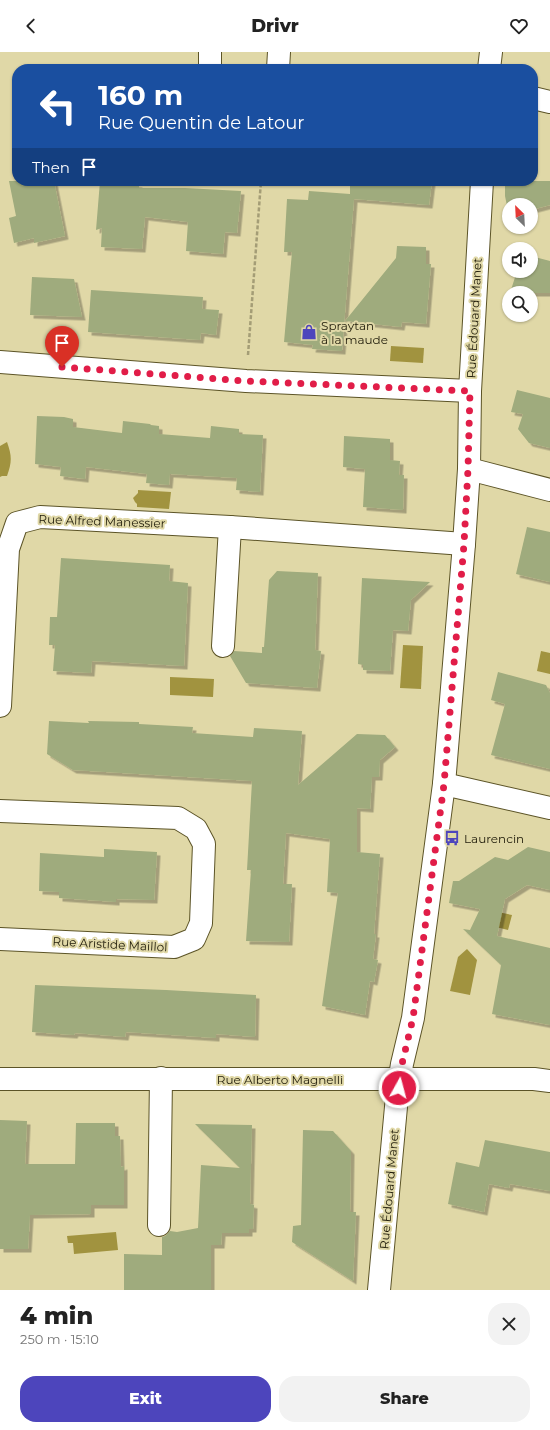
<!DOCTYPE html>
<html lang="en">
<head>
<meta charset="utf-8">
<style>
  :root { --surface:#fff; --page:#f2f2f2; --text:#222; --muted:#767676; --accent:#4d45bc }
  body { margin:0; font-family:Montserrat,sans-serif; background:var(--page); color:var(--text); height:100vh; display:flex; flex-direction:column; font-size:15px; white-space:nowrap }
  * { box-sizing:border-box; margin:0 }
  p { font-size:13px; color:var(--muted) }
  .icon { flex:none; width:22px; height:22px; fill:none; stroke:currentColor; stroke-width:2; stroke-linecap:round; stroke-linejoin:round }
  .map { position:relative; height:1238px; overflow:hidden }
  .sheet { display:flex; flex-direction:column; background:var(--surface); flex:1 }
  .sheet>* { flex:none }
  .guide { position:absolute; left:12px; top:12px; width:526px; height:122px; border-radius:16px; box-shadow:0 1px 3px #0004; background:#1a4fa0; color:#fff; overflow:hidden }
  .needle { width:26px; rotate:336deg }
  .controls { position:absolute; left:502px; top:146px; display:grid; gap:8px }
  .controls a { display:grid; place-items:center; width:36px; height:36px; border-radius:50%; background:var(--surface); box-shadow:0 1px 3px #0004; font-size:20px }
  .pin { position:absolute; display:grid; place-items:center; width:34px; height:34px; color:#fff; margin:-41px -17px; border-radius:50% 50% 50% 0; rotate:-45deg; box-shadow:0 0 4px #0007 }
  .pin .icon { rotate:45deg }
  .me { position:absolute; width:44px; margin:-22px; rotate:7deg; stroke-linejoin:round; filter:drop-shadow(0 0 3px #0008) }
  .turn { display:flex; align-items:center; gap:14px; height:84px; padding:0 20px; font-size:18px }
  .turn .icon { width:52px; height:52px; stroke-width:2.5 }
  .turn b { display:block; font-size:28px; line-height:34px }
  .then { display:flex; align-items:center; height:38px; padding:0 20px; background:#0003; gap:8px; font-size:15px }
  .round { display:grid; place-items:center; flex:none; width:42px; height:42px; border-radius:16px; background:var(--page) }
  .headline { display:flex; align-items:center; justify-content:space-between; height:68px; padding:0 20px }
  h1 { font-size:24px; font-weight:800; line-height:30px }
  .button { display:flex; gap:8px; margin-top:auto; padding:8px 20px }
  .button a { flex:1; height:46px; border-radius:16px; background:var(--accent); color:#fff; font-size:16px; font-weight:800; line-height:46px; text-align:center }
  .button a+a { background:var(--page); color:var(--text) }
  header { display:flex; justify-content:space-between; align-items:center; height:52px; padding:0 20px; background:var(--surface); font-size:18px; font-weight:800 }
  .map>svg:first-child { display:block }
  .water { fill:#a1933f }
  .building { fill:#9fab7d; filter:url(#shadow) }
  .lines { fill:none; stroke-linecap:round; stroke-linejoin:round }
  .minor-casing { stroke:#5c5427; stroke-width:24 }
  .path { stroke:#a49d76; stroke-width:2.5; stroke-dasharray:4 2; stroke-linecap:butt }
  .minor { stroke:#fff; stroke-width:22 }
  .route { stroke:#e11d48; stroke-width:7; stroke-dasharray:0 12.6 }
  .labels { text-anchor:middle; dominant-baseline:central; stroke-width:4; stroke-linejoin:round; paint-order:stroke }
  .street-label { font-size:12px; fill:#1f1b09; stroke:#e0d8a7 }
  .poi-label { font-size:12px; fill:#1f1b09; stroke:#e0d8a7; text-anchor:start }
</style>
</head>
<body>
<header><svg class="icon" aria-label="back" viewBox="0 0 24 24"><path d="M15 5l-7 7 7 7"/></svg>Drivr<svg class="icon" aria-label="heart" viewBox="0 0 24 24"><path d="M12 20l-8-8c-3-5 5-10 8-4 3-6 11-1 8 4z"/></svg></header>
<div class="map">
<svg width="550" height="1238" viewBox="0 0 550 1238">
  <defs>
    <filter id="shadow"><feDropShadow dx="3.5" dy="3.5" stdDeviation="0" flood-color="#0004"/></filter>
  </defs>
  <rect width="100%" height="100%" fill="#e0d8a7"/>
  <g class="water">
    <path d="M391,294L424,296L423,311L390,309Z"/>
    <path d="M7,390C12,404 12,410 7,424H2L0,425V394Z"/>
    <path d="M138,438L171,440L169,457L137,455V452L135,450L133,446L138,441Z"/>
    <path d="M403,593L423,594L421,637L400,636Z"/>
    <path d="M541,599L550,601V622L537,619Z"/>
    <path d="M170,625L214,627L213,645L170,643Z"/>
    <path d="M484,857L512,863L508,878L480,871Z"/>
    <path d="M467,897L477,908L470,943L450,939L458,905Z"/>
    <path d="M116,1180L118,1198L74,1202L73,1191H68L67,1184Z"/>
  </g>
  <g class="building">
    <path d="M9,129H54L65,184L34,191V186L14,191L9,166L16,164Z"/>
    <path d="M100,129L139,132V136H185L241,139L237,181L225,180L223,202L186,199L188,170L145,165L142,197L101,195L102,176L96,178Z"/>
    <path d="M350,129H432L429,153L354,147L342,299L312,297L313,293L284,290L292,200H284L287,147L308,148L309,139L350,142Z"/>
    <path d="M505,129H550V153L531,158V153H509L508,159L505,144Z"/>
    <path d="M397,194L426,195V212H431L426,272L402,270L401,275L345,269L396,206Z"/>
    <path d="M531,204L550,209V241H510L517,219H531Z"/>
    <path d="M32,225L74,227L82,265L30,263Z"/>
    <path d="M91,238L203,245L202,257L219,258L216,283L201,281L200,288L88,280Z"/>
    <path d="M517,338L550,346V396L529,391L518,377L523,362L511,360Z"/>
    <path d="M37,364L64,365L73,367V375L122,381L123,369L150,372L151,373L159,374V382L210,386L211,374L239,377V382L263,383L260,440L236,438L237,426L170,422L169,433L146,431L147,422L86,415L85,427L60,424L61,415L35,412Z"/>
    <path d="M344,384L390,387V408L400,409L399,423H404L403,458L363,455L365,417L343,415Z"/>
    <path d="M527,475L550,480V530L516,522Z"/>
    <path d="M61,506L170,513L169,529L188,531L184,614L92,609L91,621L53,619L55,593H49L50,565H57Z"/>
    <path d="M277,519L318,521L315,598L321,599L317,636L246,631L230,604L234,599L262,601V595H264L269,528Z"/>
    <path d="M362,526L430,530L411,548L408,579L393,578L390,619L363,618V613L358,612Z"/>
    <path d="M498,620L546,633L550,641V717L491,703L505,652L491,648Z"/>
    <path d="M49,669L89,671L88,669L139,670V672L193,675L192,681L253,685L254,676L302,679L298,733L357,682L385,683L395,695L380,708L379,725H372L370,757L357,756V800L380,802L374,882H376L373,907L378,908L374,930L370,929L365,963L322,954L338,841L327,840L330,787L286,781L283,832H292L289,890L246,889L251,818H247L252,729L73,718L47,702Z"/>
    <path d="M528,795L550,800V838L527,833L505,847L497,884L550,896V973L492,962L501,913L463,877L470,878L480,857L449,851L453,829H459L495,805L508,808Z"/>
    <path d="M104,797L157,800L154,848L116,847V850L59,846V840L39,839L40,801L104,805Z"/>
    <path d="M35,933L166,938L256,943L255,985L216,982V986L126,980L125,985L75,981L74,983L32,980Z"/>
    <path d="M0,1068L27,1069L25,1112H75L76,1071H115V1084H120L121,1115L124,1114V1153H91V1162L30,1163L28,1197H0Z"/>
    <path d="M195,1072L252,1073L250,1152L254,1153L253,1177H249V1181H222L221,1193H211V1238H124V1202L162,1203V1185L165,1184L170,1179L177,1180L198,1176L201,1113L240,1116Z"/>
    <path d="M303,1078L333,1079L351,1099L350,1160H356L353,1229L292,1190L293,1174L301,1173Z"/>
    <path d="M485,1088L550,1100V1139L510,1132L509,1136L489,1132L484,1160L448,1152L456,1110L479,1115Z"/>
  </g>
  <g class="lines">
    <defs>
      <g id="minor">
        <path d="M210,17V0"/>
        <path d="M278,17L279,0"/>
        <path d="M489,17L491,0"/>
        <path d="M533,46L550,50"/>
        <path d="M0,310L246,329L470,339"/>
        <path d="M469,417L550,438"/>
        <path d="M223,594L230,475"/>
        <path d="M0,654L8,497L17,471L40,465L230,475L464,492"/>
        <path d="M444,732L550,756"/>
        <path d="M0,759L178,766L196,777L204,792L201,871L194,887L174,895L0,887"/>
        <path d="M0,1027H534L550,1029"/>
        <path d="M159,1173L161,1026"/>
        <path d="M379,1238L397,1044L402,1012L413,966L444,732L464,492L469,417L470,339L482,129"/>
      </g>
    </defs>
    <use href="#minor" class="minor-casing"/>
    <path class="path" d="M248,303L261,129"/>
    <use href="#minor" class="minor"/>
  </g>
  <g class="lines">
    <path class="route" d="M62,315L246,329L470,339L468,417L464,492L444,732L413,966L402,1012L399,1036"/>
  </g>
  <defs>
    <symbol id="shop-bare" viewBox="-9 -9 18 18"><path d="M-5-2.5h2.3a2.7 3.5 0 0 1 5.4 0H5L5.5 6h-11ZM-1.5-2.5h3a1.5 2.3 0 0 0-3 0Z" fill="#4d45bc" stroke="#e0d8a7" stroke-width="2.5" paint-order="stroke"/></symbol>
    <symbol id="bus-bare" viewBox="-9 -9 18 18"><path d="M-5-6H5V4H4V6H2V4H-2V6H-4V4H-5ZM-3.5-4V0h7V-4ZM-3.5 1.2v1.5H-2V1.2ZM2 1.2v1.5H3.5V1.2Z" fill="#4d45bc" stroke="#e0d8a7" stroke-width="2.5" paint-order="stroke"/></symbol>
  </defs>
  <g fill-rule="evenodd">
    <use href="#shop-bare" x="298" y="269" width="22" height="22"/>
    <use href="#bus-bare" x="441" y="775" width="22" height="22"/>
  </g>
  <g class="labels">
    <g class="street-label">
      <text transform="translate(474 266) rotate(-87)">Rue Édouard Manet</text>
      <text transform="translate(102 469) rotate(2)">Rue Alfred Manessier</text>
      <text transform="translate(110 892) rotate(3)">Rue Aristide Maillol</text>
      <text x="280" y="1027">Rue Alberto Magnelli</text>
      <text transform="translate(389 1137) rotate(-85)">Rue Édouard Manet</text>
    </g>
    <g class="poi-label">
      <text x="321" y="273">Spraytan<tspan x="321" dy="14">à la maude</tspan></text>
      <text x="464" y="786">Laurencin</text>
    </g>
  </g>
</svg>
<div class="controls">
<a><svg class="needle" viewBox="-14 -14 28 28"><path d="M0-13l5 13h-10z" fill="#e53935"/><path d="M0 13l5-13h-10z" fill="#767676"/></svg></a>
<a><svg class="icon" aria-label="sound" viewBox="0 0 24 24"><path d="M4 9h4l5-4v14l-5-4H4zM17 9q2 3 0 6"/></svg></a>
<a><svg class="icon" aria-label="search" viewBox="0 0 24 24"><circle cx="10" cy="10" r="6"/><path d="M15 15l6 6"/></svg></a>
</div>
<div class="pin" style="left:62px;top:315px;background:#d93025"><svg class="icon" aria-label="arrive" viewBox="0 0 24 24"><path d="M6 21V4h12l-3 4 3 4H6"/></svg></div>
<svg class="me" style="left:399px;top:1036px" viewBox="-20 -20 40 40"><circle r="17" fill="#e11d48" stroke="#fff" stroke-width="3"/><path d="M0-11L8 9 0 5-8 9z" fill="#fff"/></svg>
<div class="guide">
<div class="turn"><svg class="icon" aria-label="left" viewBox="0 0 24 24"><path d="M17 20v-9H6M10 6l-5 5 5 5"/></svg><div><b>160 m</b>Rue Quentin de Latour</div></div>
<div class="then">Then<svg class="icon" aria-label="arrive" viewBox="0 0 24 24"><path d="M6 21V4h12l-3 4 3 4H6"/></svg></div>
</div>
</div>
<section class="sheet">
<div class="headline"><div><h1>4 min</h1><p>250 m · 15:10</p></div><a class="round"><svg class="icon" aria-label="close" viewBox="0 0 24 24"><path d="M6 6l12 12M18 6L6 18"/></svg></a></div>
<div class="button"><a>Exit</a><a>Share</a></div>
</section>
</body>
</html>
